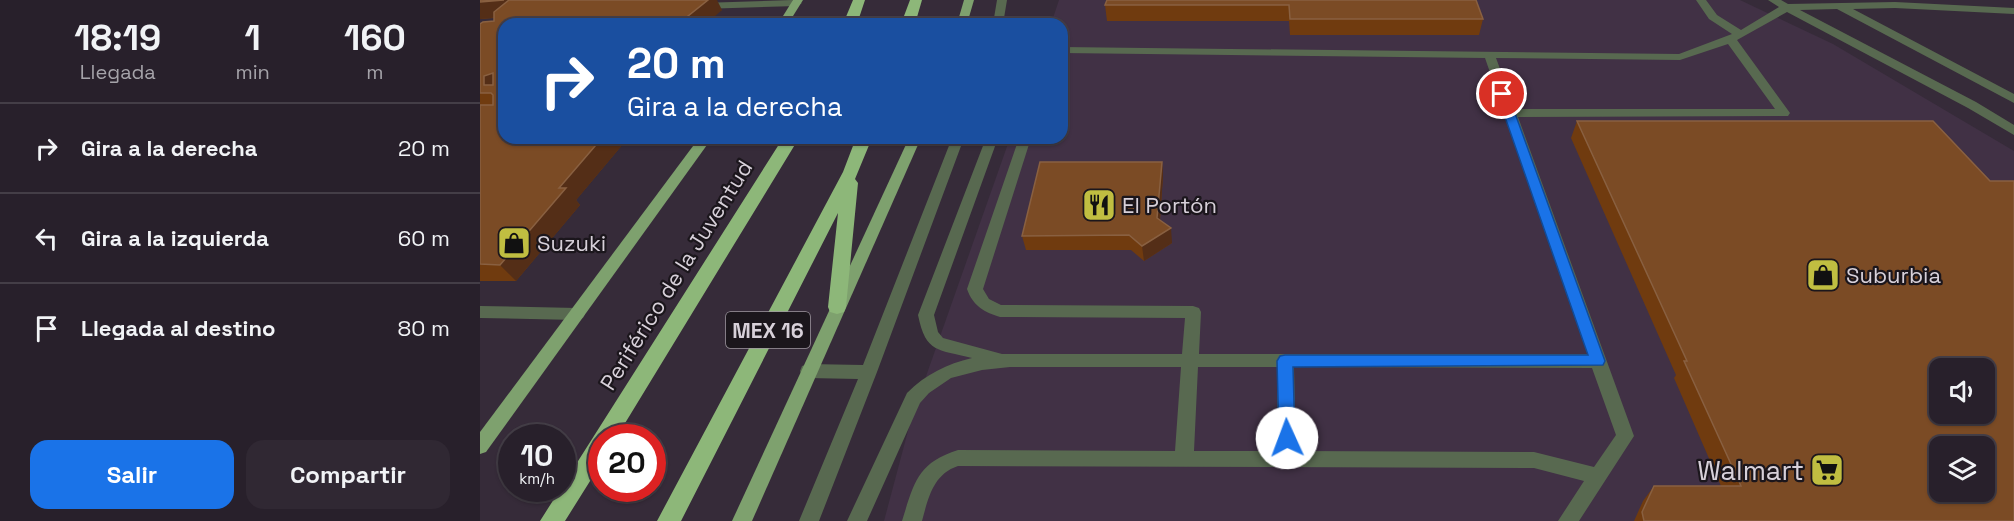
<!DOCTYPE html>
<html lang="es">
<head>
<meta charset="utf-8">
<style>
  :root { --surface:#28202b; --page:#302833; --text:#f1f3f6; --muted:#a5a3a9; --line:#443e47; --accent:#1a73e8 }
  body { margin:0; font-family:"Space Grotesk",sans-serif; background:var(--page); color:var(--text); height:100vh; display:flex; flex-direction:column; font-size:22px; white-space:nowrap }
  * { box-sizing:border-box; margin:0 }
  p { font-size:20px; color:var(--muted) }
  .icon { flex:none; width:33px; height:33px; fill:none; stroke:currentColor; stroke-width:2; stroke-linecap:round; stroke-linejoin:round }
  .map { position:relative; flex:1; overflow:hidden }
  .panel { display:flex; flex-direction:column; background:var(--surface); width:480px }
  .panel>* { flex:none }
  .banner { position:absolute; left:18px; top:18px; width:570px; height:126px; border-radius:18px; box-shadow:0 2px 4px #0004,0 0 0 2px var(--line); background:#1a4fa0; color:#fff; overflow:hidden }
  .controls { position:absolute; left:1449px; top:358px; display:grid; gap:12px }
  .controls a { display:grid; place-items:center; width:66px; height:66px; border-radius:12px; background:var(--surface); box-shadow:0 2px 4px #0004,0 0 0 2px var(--line); font-size:30px }
  .speed { position:absolute; left:18px; top:424px; display:flex; gap:12px; font-size:30px; font-weight:700; text-align:center }
  .speed>* { display:grid; place-content:center; width:78px; height:78px; border-radius:50%; background:var(--surface); box-shadow:0 2px 4px #0004,0 0 0 2px var(--line); line-height:1 }
  .speed small { font-size:15px; font-weight:400 }
  .speed .limit { border:9px solid #d22; background:#fff; color:#111 }
  .pin { position:absolute; display:grid; place-items:center; width:51px; height:51px; color:#fff; margin:-26px; border:3px solid #fff; border-radius:50%; box-shadow:0 2px 6px #0007 }
  .me { position:absolute; width:66px; margin:-33px; rotate:358deg; stroke-linejoin:round; filter:drop-shadow(0 0 4px #0008) }
  .turn { display:flex; align-items:center; gap:21px; height:126px; padding:0 30px; font-size:27px }
  .turn .icon { width:78px; height:78px; stroke-width:2.5 }
  .turn b { display:block; font-size:42px; line-height:51px }
  .eta { display:flex; justify-content:space-evenly; align-items:center; height:102px; text-align:center }
  .eta b { font-size:36px; font-weight:700; line-height:42px }
  .primary-button { display:flex; gap:12px; margin-top:auto; padding:12px 30px }
  .primary-button a { flex:1; height:69px; border-radius:18px; background:var(--accent); color:#fff; font-size:24px; font-weight:700; line-height:69px; text-align:center }
  .primary-button a+a { background:var(--page); color:var(--text) }
  ul { padding:0; list-style:none }
  li { display:flex; align-items:center; gap:18px; height:90px; padding:0 30px; border-top:2px solid var(--line) }
  li div { flex:1 }
  li b { display:block; font-size:22px }
  li em { font-style:normal }
  main { display:flex; flex:1; min-height:0 }
  .map>svg:first-child { display:block }
  .built { fill:#413145; fill-rule:evenodd }
  .lines { fill:none; stroke-linecap:round; stroke-linejoin:round }
  .minor { fill:#586950; fill-rule:evenodd }
  .major { fill:#7ea16e; fill-rule:evenodd }
  .highway { fill:#8db779; fill-rule:evenodd }
  .wall { fill:#703b0f }
  .shaded-wall { fill:#542e17 }
  .building { fill:#7b4b25; stroke:#896041; stroke-width:1.5; fill-rule:evenodd }
  .route { fill:#1a73e8; stroke:#114b97; stroke-width:1.5 }
  .labels { text-anchor:middle; dominant-baseline:central; stroke-width:4.5; stroke-linejoin:round; paint-order:stroke }
  .shield { fill:#1b161c; stroke:#9f98a0; stroke-width:1.5 }
  .shield-label { font-size:21px; font-weight:bold; fill:#d7d0d9 }
  .poi-label { font-size:22px; fill:#d7d0d9; stroke:#1b161c; text-anchor:start }
  .street-label { font-size:22px; fill:#d7d0d9; stroke:#1b161c }
  .near-poi-label { font-size:27px; fill:#d7d0d9; stroke:#1b161c; text-anchor:end }
</style>
</head>
<body>
<main>
<section class="panel">
<div class="eta">
<div><b>18:19</b><p>Llegada</p></div>
<div><b>1</b><p>min</p></div>
<div><b>160</b><p>m</p></div>
</div>
<ul>
<li><svg class="icon" aria-label="right" viewBox="0 0 24 24"><path d="M7 20v-9h11M14 6l5 5-5 5"/></svg><div><b>Gira a la derecha</b></div><em>20 m</em></li>
<li><svg class="icon" aria-label="left" viewBox="0 0 24 24"><path d="M17 20v-9H6M10 6l-5 5 5 5"/></svg><div><b>Gira a la izquierda</b></div><em>60 m</em></li>
<li><svg class="icon" aria-label="arrive" viewBox="0 0 24 24"><path d="M6 21V4h12l-3 4 3 4H6"/></svg><div><b>Llegada al destino</b></div><em>80 m</em></li>
</ul>
<div class="primary-button"><a>Salir</a><a>Compartir</a></div>
</section>
<div class="map">
<svg width="1534" height="521" viewBox="0 0 1534 521">
  <rect width="100%" height="100%" fill="#362b39"/>
  <path class="built" d="M579,0H1260L1353,44L1534,151V521H404L432,416L530,138H582V24H571ZM1460,369H1504V414H1460ZM1460,447H1504V492H1460Z"/>
  <g class="lines">
    <g class="minor">
      <path d="M312,0L322,3L317,6L221,9L216,6L221,3Z"/>
      <path d="M517,0H527L523,24H513Z"/>
      <path d="M1216,0H1226L1237,15L1261,30L1299,7L1288,0H1301L1308,4L1415,2L1534,8V14L1415,8L1373,9L1534,94V103L1357,9L1320,10L1496,102L1534,125V135L1488,108L1307,12L1257,40L1310,113L1308,116L1038,117L1154,436L1099,521H1078L1104,481L1054,468L478,466C453,474 448,499 442,521H422C434,483 437,463 478,450L695,451L701,367H530L502,370L471,378L449,393L440,403L387,521H367L427,393C446,374 467,364 492,358C458,349 446,354 438,315L506,138H518L454,315L458,332L463,338L522,354H702L705,318L520,317C504,312 493,306 487,289L539,138H551L503,289L509,299L521,305L713,306L719,308L721,312L719,354H1108L1005,58L582,53V47L1199,54L1252,34L1229,19ZM1248,44L1295,109H1035L1016,58L1200,60ZM718,367H797L798,451H714ZM814,367L1112,368L1136,435L1114,467L1054,452L816,451Z"/>
      <path d="M472,138H484L397,372L339,521H319L378,379L328,378L322,376L320,371L322,366L328,364L383,365Z"/>
      <path d="M0,306L97,308L103,310L105,314L103,318L97,320L0,318Z"/>
    </g>
    <g class="major">
      <path d="M313,0H323L308,24H298Z"/>
      <path d="M484,0H494L487,24H477Z"/>
      <path d="M219,138H232L6,452L0,454V432Z"/>
      <path d="M429,138H441L272,521H252Z"/>
    </g>
    <g class="highway">
      <path d="M373,0H385L377,24H363Z"/>
      <path d="M430,0H442L435,24H421Z"/>
      <path d="M303,138H319L136,438H122V462L85,521H60Z"/>
      <path d="M376,138H392L375,179L378,183L366,307L364,312L357,314L350,312L348,307L358,213L201,521H177L363,172Z"/>
    </g>
  </g>
  <g class="wall">
    <path d="M0,0L242,10L24,138H148L96,200L100,205L36,281H0V24L14,21V18L0,19Z"/>
    <path d="M996,0L1003,19L999,35H810L809,21H627L625,5Z"/>
    <path d="M1097,121L1534,521H1154L1163,501L1174,486H1241L1194,378L1196,375L1091,138Z"/>
    <path d="M682,162L683,176L680,220L692,243L664,261L651,250H546L542,236Z"/>
  </g>
  <g class="shaded-wall">
    <path d="M24,0H30L40,15L0,19V2Z"/>
    <path d="M228,0H237L242,10L226,24H198Z"/>
    <path d="M13,73L24,87L4,85V76Z"/>
    <path d="M122,138H148L96,200L100,205L36,281L20,265L79,188Z"/>
    <path d="M682,162L683,176L679,232L677,218Z"/>
    <path d="M691,228L692,243L664,261L662,246Z"/>
  </g>
  <g class="building">
    <path d="M0,0H24L0,2Z"/>
    <path d="M29,0H228L198,24H24V138H122L79,188H86L20,265L0,264V105H13V95L11,93H0V24L3,22L14,21V12ZM13,73V85H4V76Z"/>
    <path d="M627,0H996L1003,19H810L809,5H625Z"/>
    <path d="M1097,121H1453L1510,181H1534V521H1164L1162,512L1174,486H1261L1204,361H1207ZM1460,369H1504V414H1460ZM1460,447H1504V492H1460Z"/>
    <path d="M560,162H682L677,218L691,228L662,246L649,235L542,236Z"/>
  </g>
  <path class="route" d="M1022,90L1028,94L1125,361L1123,365L813,367L815,438L813,444L807,446L801,444L799,438L797,361L800,356L805,355H1108L1017,94Z"/>
  <defs>
    <symbol id="restaurant-square" viewBox="-11 -11 22 22"><rect x="-9" y="-9" width="18" height="18" rx="4" fill="#c0be41" stroke="#1b161c"/><path d="M-5-6h1v4h1v-4h1v4h1v-4h1v5L-1.5 .5V6h-2V.5L-5-1ZM5-6V6H3V1.5H1.5Q1.5-4 5-6Z" fill="#111"/></symbol>
    <symbol id="shop-square" viewBox="-11 -11 22 22"><rect x="-9" y="-9" width="18" height="18" rx="4" fill="#c0be41" stroke="#1b161c"/><path d="M-5-2.5h2.3a2.7 3.5 0 0 1 5.4 0H5L5.5 6h-11ZM-1.5-2.5h3a1.5 2.3 0 0 0-3 0Z" fill="#111"/></symbol>
    <symbol id="supermarket-square" viewBox="-11 -11 22 22"><rect x="-9" y="-9" width="18" height="18" rx="4" fill="#c0be41" stroke="#1b161c"/><path d="M-6-5.5h2.5l.6 2H6L4.5 2H-2.5L-4.4-4H-6ZM-1.5 3.2a1.3 1.3 0 1 0 .1 0ZM3 3.2a1.3 1.3 0 1 0 .1 0Z" fill="#111"/></symbol>
  </defs>
  <g fill-rule="evenodd">
    <use href="#restaurant-square" x="600" y="186" width="38" height="38"/>
    <use href="#shop-square" x="15" y="224" width="38" height="38"/>
    <use href="#shop-square" x="1324" y="256" width="38" height="38"/>
    <use href="#supermarket-square" x="1328" y="451" width="38" height="38"/>
  </g>
  <g class="labels">
    <rect class="shield" x="246" y="312" width="84" height="36" rx="4.5"/>
    <g class="shield-label">
      <text x="288" y="330">MEX 16</text>
    </g>
    <g class="poi-label">
      <text x="642" y="205">El Portón</text>
      <text x="57" y="243">Suzuki</text>
      <text x="1366" y="275">Suburbia</text>
    </g>
    <g class="street-label">
      <text transform="translate(196 275) rotate(-58)">Periférico de la Juventud</text>
    </g>
    <g class="near-poi-label">
      <text x="1324" y="470">Walmart</text>
    </g>
  </g>
</svg>
<div class="controls">
<a><svg class="icon" aria-label="sound" viewBox="0 0 24 24"><path d="M4 9h4l5-4v14l-5-4H4zM17 9q2 3 0 6"/></svg></a>
<a><svg class="icon" aria-label="layers" viewBox="0 0 24 24"><path d="M12 4l9 5-9 5-9-5zM3 14l9 5 9-5"/></svg></a>
</div>
<div class="speed"><div>10<small>km/h</small></div><div class="limit">20</div></div>
<div class="pin" style="left:1022px;top:94px;background:#d93025"><svg class="icon" aria-label="arrive" viewBox="0 0 24 24"><path d="M6 21V4h12l-3 4 3 4H6"/></svg></div>
<svg class="me" style="left:807px;top:438px" viewBox="-20 -20 40 40"><circle r="19" fill="#fff"/><path d="M0-13L10 11 0 6-10 11z" fill="#1a73e8"/></svg>
<div class="banner">
<div class="turn"><svg class="icon" aria-label="right" viewBox="0 0 24 24"><path d="M7 20v-9h11M14 6l5 5-5 5"/></svg><div><b>20 m</b>Gira a la derecha</div></div>
</div>
</div>
</main>
</body>
</html>
